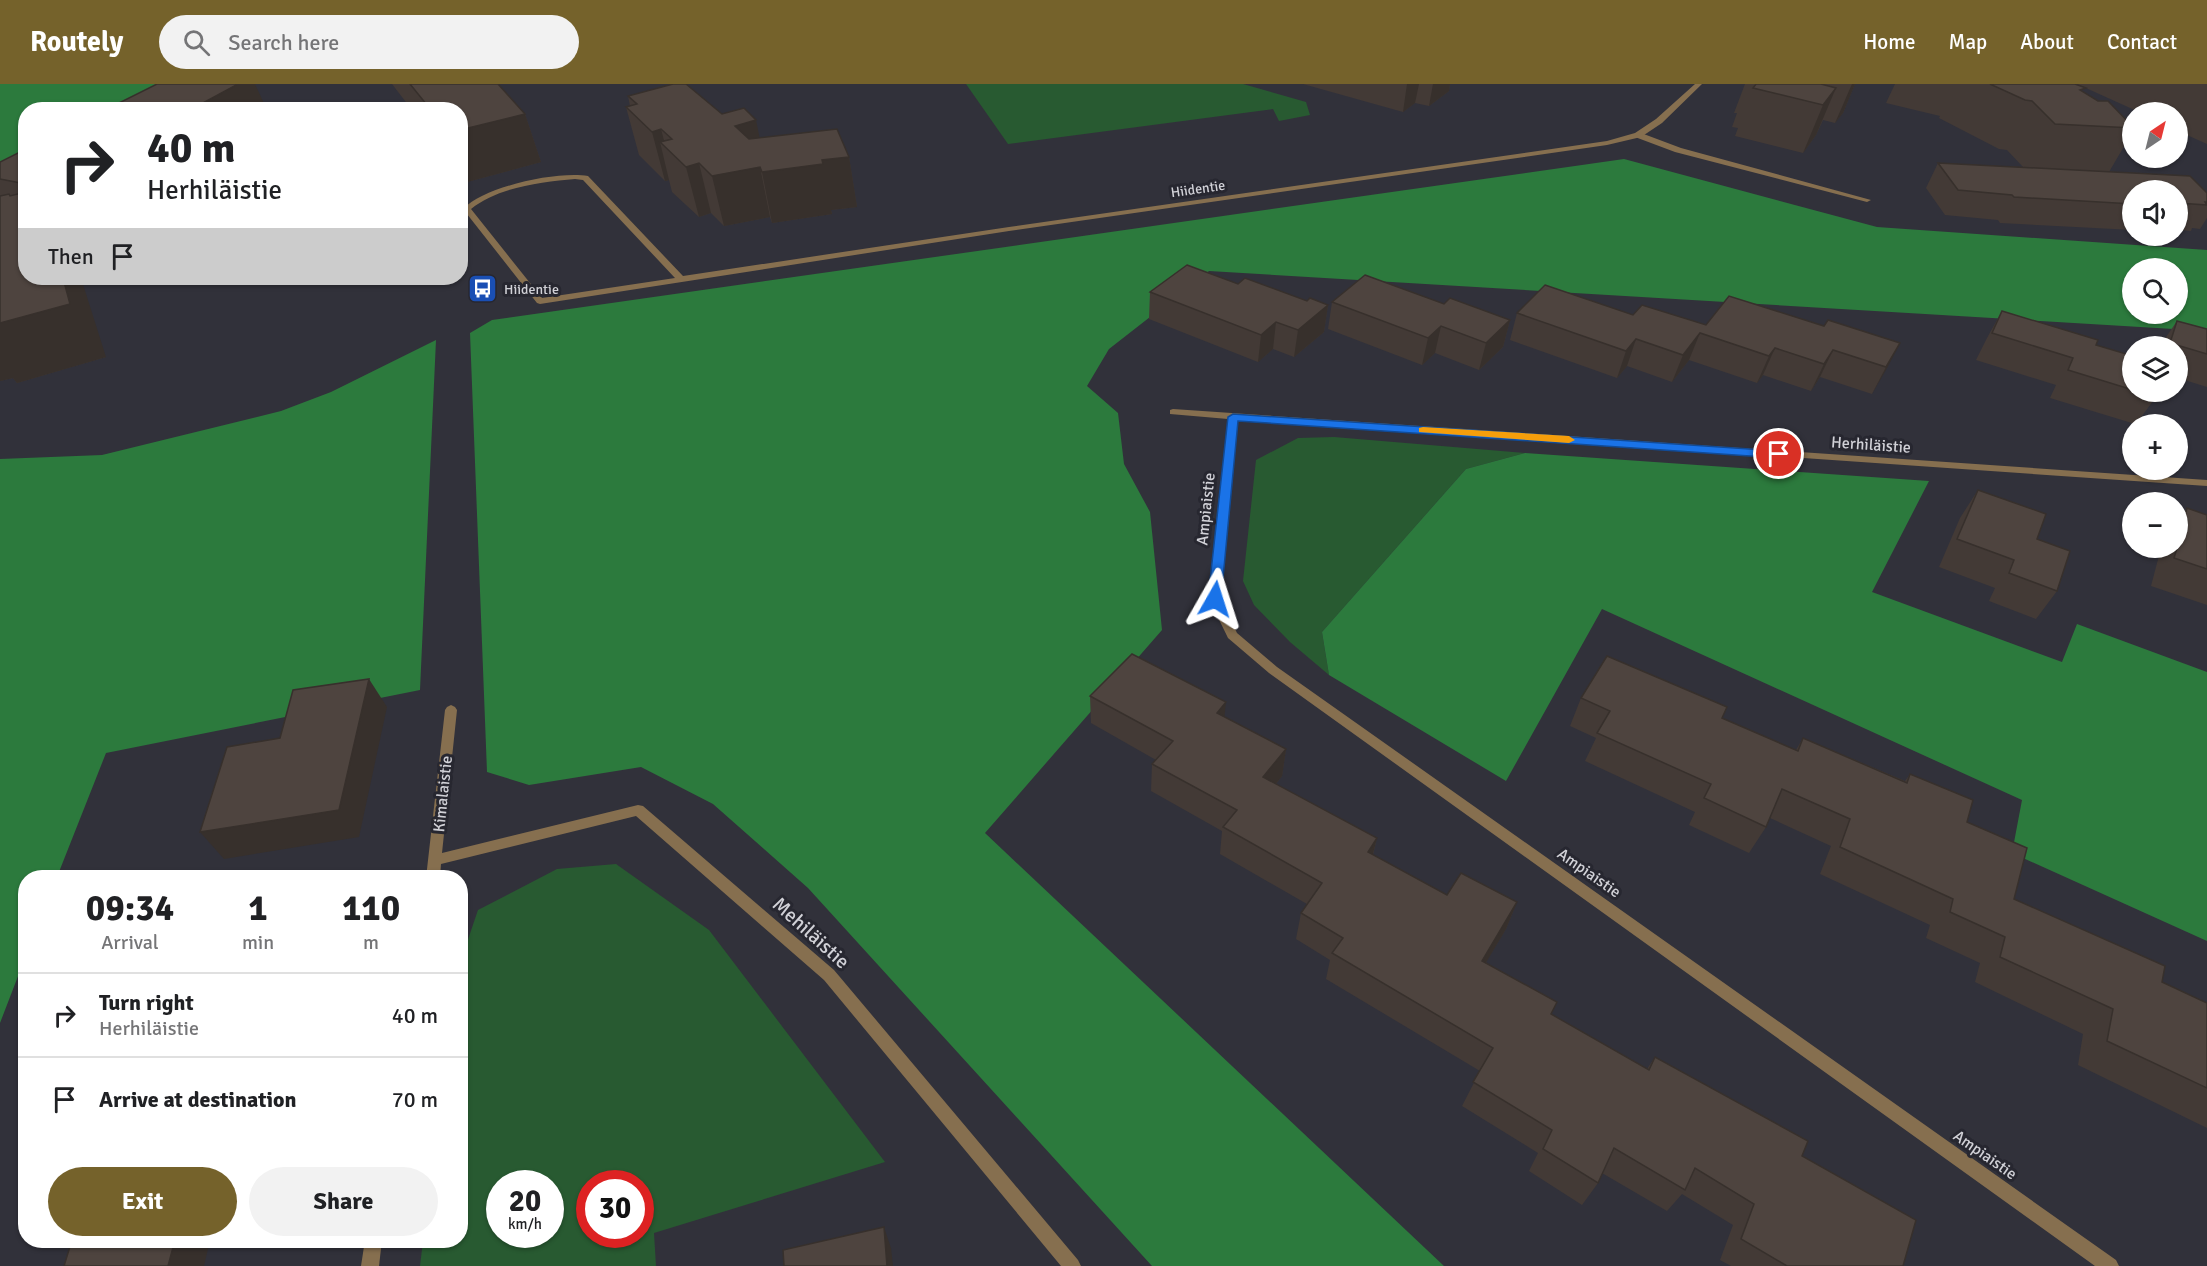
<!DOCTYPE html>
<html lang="en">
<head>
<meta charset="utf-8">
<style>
  :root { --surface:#fff; --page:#f2f2f2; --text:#202124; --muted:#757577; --line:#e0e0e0; --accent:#75622b }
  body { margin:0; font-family:Signika,sans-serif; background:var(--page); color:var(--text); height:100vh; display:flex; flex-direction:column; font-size:22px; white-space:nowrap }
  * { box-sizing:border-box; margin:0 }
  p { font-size:20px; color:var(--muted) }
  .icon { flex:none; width:33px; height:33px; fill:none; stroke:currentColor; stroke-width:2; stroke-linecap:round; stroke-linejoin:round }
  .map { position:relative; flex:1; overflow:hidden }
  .sheet { position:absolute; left:18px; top:786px; width:450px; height:378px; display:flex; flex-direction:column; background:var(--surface); border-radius:24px; box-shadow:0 2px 4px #0004 }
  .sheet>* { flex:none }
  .hud { position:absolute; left:18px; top:18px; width:450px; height:183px; border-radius:24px; box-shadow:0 2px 4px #0004; background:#fff; color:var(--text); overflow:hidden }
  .needle { width:39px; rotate:35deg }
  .controls { position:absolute; left:2122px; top:18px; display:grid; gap:12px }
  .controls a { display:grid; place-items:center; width:66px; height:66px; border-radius:50%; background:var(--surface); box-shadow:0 2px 4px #0004; font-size:30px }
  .speed { position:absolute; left:486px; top:1086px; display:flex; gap:12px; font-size:30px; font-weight:700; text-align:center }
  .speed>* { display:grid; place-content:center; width:78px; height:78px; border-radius:50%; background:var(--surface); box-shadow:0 2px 4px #0004; line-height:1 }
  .speed small { font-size:15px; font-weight:400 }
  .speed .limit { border:9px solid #d22; background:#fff; color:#111 }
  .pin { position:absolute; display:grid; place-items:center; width:51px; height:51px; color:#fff; margin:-26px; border:3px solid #fff; border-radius:50%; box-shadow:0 2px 6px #0007 }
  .me { position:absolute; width:66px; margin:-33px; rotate:6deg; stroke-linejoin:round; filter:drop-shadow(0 0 4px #0008) }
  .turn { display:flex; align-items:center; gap:21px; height:126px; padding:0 30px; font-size:27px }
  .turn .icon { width:78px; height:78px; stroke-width:2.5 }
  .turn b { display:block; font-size:42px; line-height:51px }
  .then { display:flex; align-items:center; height:57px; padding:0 30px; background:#0003; gap:12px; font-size:22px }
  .eta { display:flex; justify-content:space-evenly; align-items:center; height:102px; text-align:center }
  .eta b { font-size:36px; font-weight:800; line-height:42px }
  .action { display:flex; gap:12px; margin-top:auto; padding:12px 30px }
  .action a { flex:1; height:69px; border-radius:36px; background:var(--accent); color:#fff; font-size:24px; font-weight:800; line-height:69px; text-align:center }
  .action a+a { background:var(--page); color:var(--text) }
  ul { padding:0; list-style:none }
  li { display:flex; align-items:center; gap:18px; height:84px; padding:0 30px; border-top:2px solid var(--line) }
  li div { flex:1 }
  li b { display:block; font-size:22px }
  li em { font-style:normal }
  header { display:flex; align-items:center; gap:36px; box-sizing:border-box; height:84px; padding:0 30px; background:var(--accent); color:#fff }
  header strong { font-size:28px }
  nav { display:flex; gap:33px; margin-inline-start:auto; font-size:21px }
  .search { width:420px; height:54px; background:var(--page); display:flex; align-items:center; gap:15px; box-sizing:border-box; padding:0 21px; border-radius:33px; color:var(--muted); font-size:22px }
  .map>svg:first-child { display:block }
  .green { fill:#285a31; fill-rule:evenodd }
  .forest { fill:#2c7a3d; fill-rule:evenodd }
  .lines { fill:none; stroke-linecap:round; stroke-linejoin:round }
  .service { fill:#866f4f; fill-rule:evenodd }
  .minor { fill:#866f4f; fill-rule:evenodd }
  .wall { fill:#433a36 }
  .shaded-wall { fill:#37302c }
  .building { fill:#4e443f; stroke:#37302c; stroke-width:1.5 }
  .route { fill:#1a73e8; stroke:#114b97; stroke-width:1.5 }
  .slow { fill:#f59e0b }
  .labels { text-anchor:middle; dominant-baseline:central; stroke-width:6; stroke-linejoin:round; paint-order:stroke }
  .far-street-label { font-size:14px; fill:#d1d1d7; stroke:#272730 }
  .far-poi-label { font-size:14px; fill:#d1d1d7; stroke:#272730; text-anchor:start }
  .street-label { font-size:16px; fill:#d1d1d7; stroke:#272730 }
  .near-street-label { font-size:20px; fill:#d1d1d7; stroke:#272730 }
</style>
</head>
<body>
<header>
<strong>Routely</strong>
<div class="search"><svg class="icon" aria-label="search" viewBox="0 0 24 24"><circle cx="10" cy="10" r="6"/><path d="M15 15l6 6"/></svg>Search here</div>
<nav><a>Home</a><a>Map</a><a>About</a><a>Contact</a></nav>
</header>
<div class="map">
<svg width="2207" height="1182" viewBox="0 0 2207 1182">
  <rect width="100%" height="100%" fill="#31313a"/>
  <g class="green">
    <path d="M966,0H1243L1306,18L1310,31L1279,37L1273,25L1008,60Z"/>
    <path d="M1334,353L1525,369L1466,385L1322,548L1329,591L1290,558L1254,521L1243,497L1256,376L1298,354Z"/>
    <path d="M616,780L709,846L885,1078L654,1149L656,1182H420L423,1157L460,1156V879L478,826L557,785ZM500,1100H550V1150H500ZM590,1100H640V1150H590Z"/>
  </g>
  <g class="forest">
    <path d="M0,0H199L142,25L26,26L25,78L0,90Z"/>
    <path d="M1624,75L1877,143L2207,166V247L1209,187L1109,265L1087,302L1118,329L1124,380L1150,428L1162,546L985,749L1444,1182H1152L808,804L713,720L641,683L529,701L487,688L470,249L492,236ZM2133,184H2178V230H2133Z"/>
    <path d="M436,256L420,606L106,669L57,793L26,794L25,874L0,939V375L102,371L281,327L331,308Z"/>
    <path d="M1525,369L1929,397L1872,508L2062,578L2077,540L2207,588V857L2012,769L2022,716L1602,525L1506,697L1329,591L1322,548L1466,385Z"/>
  </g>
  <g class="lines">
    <path class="service" d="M1635,49H1641L1681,64L1871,116L1867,118L1675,68L1635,53Z"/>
    <g class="minor">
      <path d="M1695,0H1702L1662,39L1641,53L1607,61L1009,147L540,220L537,219L463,125C485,102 557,87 588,92L683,192L1009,143L1607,57L1635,49L1656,35ZM575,95L583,96L675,194L542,214L471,125C498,103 542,98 575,95Z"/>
      <path d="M1173,325L2207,396V402L1238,335L1221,515L1237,549L1277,583L2116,1176L2119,1182H2095L1269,589L1228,554L1209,515L1228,335L1170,330V326Z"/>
      <path d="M451,621L455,623L457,626L442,769L638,721L643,722L834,886L1078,1176L1081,1182H1061L824,896L636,732L441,780L440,794H426L445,626L447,623Z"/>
      <path d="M365,1156H382L379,1182H361Z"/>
    </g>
  </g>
  <g class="wall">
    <path d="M392,0H498L525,30L541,78L467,98L460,89V26H412Z"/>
    <path d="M1303,0H1450L1449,7L1429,22L1415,19L1403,28Z"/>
    <path d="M1745,0H1855L1843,29L1835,39L1823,36L1816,51L1803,69L1735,52L1738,44L1732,43L1737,29H1734Z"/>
    <path d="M1895,0H2075L2083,9L2133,43V47L2109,88L2207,109V134L2200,145L2192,144L2191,147L2178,146V106H2133V146L2000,139L1998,136L1945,131L1926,104L1938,79L2023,83L2007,66L1999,65L1939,34L1940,32L1886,19Z"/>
    <path d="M2077,0H2207V60L2178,47V28H2139Z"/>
    <path d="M628,12L722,30L760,54L849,73L857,123L831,126L832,130L772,139L770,133L724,142L711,129L699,133L672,108L669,96L665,97L639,71L626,23L630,22Z"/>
    <path d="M26,65V194L106,273L17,299L13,294L0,297V78Z"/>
    <path d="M1238,200L1307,217L1328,221L1324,248L1294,273L1273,265L1258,278L1149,235L1150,208Z"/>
    <path d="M1332,218L1444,220L1510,236L1503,263L1479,286L1435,269L1422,281L1328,245Z"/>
    <path d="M2002,227L2096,261L2133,272V308H2158L2156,313L2136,340H2135L2050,314L2056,301L1976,276L1987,254Z"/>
    <path d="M1517,229L1633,231L1706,241L1824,242L1900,259L1872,310L1820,293L1811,307L1763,291L1757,299L1689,276L1672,298L1627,282L1617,294L1510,256Z"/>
    <path d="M2177,237L2207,245V303L2178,294V262H2160Z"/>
    <path d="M1978,406L2057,507L2036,535L1989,517L1995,504L1939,483L1960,434Z"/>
    <path d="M2187,424L2207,431V521L2151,502L2161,464H2178V435Z"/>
    <path d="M1090,612L1225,633L1286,665L1282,692L1276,700L1377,754L1373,771L1447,811L1517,818L1506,845L1486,878L1551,930L1647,985L1655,973L1802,1072L1903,1182H1731L1720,1176L1733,1141L1682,1110L1667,1127L1602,1089L1598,1099L1582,1121L1529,1087L1538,1069L1462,1022L1480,987L1326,895L1330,876L1296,855L1301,829L1307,820L1220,770L1222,747L1151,707L1152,680L1156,676L1091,639Z"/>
    <path d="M1581,614L1722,634L1796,666L1803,654L1905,697L1910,690L1967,738L2014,815L2162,898L2207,919V1044L2078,981L2083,950L1975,898L1980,879L1926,854L1930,841L1820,790L1831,762L1770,734L1766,743L1749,769L1689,741L1695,728L1585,677L1596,654L1570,642Z"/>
  </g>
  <g class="shaded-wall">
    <path d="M238,0H255L267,26H190Z"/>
    <path d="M1407,0H1419L1415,19L1403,28Z"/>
    <path d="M1433,0H1450L1449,7L1429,22Z"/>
    <path d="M1852,0H1855L1843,29L1835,39Z"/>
    <path d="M1836,4L1816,51L1803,69L1823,21Z"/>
    <path d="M525,30L541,78L467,98L460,79V46Z"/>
    <path d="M756,36L766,85L760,83L770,133L724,142L712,92L735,42Z"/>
    <path d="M661,45L666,64L660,58L669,96L665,97L652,48Z"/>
    <path d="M849,73L857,123L831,126L832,130L772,139L762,88L822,76Z"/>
    <path d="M699,79L711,129L699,133L686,83Z"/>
    <path d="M63,194H81L106,273L17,299L13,294L0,297V239Z"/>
    <path d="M1328,221L1324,248L1294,273L1298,246Z"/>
    <path d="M1510,236L1503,263L1479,286L1486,259Z"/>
    <path d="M1276,238L1273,265L1258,278L1261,251Z"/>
    <path d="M1441,242L1435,269L1422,281L1428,254Z"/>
    <path d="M1700,249L1689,276L1672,298L1683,271Z"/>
    <path d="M1636,255L1627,282L1617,294L1626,267Z"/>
    <path d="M1900,259L1886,286L1872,310L1886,283Z"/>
    <path d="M1775,264L1763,291L1757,299L1769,272Z"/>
    <path d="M1833,266L1820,293L1811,307L1824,280Z"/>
    <path d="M369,595L387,623L359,753L224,775L200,748Z"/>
    <path d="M1226,618L1223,646L1217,629Z"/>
    <path d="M1286,665L1282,692L1259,721L1263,693Z"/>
    <path d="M1377,754L1370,781L1368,768Z"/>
    <path d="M1517,818L1506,845L1472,902L1482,877Z"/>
    <path d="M884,1143L891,1164L893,1182H887Z"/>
    <path d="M175,1156H210L204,1182H168Z"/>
  </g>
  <g class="building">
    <path d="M157,0H238L190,26H105Z"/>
    <path d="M410,0H498L525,30L460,46V26H431Z"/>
    <path d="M673,0H686L722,30L744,24L756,36L735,42L749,55L837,45L849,73L822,76L823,80L762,88L760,83L712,92L699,79L686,83L660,58L672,55L661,45L652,48L626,23L637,20L628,12Z"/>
    <path d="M1756,0H1821L1836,4L1823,21L1753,4Z"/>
    <path d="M1990,0H2075L2086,4L2080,6L2098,17H2108L2133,43V44L2055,40L2032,17L2025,16Z"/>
    <path d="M26,65V100L0,95V78Z"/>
    <path d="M1938,79L2190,92L2207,109V118H2205L2207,121L2178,119V106H2133V120L2014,113L2012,111L1958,106Z"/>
    <path d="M26,108V194H63L70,220L0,239V112L9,110L10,112Z"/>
    <path d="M1187,181L1238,200L1245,194L1307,217L1310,214L1328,221L1298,246L1276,238L1261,251L1150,208Z"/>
    <path d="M1365,191L1444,220L1450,214L1510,236L1486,259L1441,242L1428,254L1332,218Z"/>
    <path d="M1545,201L1633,231L1642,221L1706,241L1729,212L1824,242L1828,236L1900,259L1886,283L1833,266L1824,280L1775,264L1769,272L1700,249L1683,271L1636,255L1626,267L1517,229Z"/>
    <path d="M2002,227L2098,256L2096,261L2133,272V306L2068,286L2073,274L1992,249Z"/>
    <path d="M2177,237L2207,245V270L2170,259Z"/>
    <path d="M2137,308H2158L2156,313Z"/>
    <path d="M1978,406L2046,430L2037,455L2070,467L2057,507L2009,489L2014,476L1957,455Z"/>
    <path d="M2187,424L2207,431V485L2174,474L2177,464H2178V458Z"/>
    <path d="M1132,570L1226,618L1217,629L1286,665L1263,693L1377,754L1368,768L1447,811L1461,789L1517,818L1482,877L1557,918L1551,930L1649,986L1655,973L1808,1057L1802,1072L1916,1136L1903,1182H1787L1741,1155L1754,1120L1695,1084L1685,1106L1614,1064L1598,1099L1543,1065L1552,1046L1473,998L1493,964L1332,869L1343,854L1301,829L1322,799L1223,743L1237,726L1152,680L1173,657L1090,612Z"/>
    <path d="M1607,572L1727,623L1722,634L1798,667L1803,654L1907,699L1910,690L1973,716L1967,738L2027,764L2014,815L2165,882L2162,898L2207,919V1004L2107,957L2113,925L2000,873L2005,853L1950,828L1953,815L1840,763L1850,735L1782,705L1766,743L1704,714L1711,700L1597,649L1610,627L1581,614Z"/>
    <path d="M369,595L339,726L200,748L227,663L280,654L293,606Z"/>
    <path d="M884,1143L887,1182H784L783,1166Z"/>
    <path d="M72,1156H175L168,1182H64Z"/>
  </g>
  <path class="route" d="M1233,330L1779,367L1785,370L1779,374L1238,337L1221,515L1215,519L1208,515L1228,333Z"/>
  <path class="slow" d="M1423,343L1569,352L1575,356L1569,359L1419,348V344Z"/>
  <defs>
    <symbol id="bus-square" viewBox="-11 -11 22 22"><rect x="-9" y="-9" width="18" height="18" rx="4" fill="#1a4fb4" stroke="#272730"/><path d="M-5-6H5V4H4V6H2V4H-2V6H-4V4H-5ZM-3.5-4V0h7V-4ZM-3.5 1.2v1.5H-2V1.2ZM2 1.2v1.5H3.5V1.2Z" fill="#fff"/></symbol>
  </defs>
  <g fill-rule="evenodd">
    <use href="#bus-square" x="466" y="188" width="33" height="33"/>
  </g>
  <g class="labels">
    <g class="far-street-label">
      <text transform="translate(1198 105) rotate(-8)">Hiidentie</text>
    </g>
    <g class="far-poi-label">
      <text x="504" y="205">Hiidentie</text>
    </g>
    <g class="street-label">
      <text transform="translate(1871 361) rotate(4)">Herhiläistie</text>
      <text transform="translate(1206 425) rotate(-84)">Ampiaistie</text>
      <text transform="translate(443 710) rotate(-84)">Kimalaistie</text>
      <text transform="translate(1589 789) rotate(35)">Ampiaistie</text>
      <text transform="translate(1985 1071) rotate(35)">Ampiaistie</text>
    </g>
    <g class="near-street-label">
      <text transform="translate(811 849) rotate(42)">Mehiläistie</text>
    </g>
  </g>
</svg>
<div class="controls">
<a><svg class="needle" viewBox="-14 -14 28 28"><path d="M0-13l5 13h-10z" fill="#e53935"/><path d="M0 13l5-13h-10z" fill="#757577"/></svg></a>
<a><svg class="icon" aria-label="sound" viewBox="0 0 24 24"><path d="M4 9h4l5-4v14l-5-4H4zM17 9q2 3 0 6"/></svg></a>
<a><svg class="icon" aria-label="search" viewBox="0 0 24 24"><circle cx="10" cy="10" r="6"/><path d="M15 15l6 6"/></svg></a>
<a><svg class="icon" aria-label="layers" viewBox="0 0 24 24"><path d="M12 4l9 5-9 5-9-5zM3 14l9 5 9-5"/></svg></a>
<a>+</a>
<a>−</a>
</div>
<div class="speed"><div>20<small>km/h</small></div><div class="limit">30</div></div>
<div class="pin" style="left:1779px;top:370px;background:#d93025"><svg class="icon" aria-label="arrive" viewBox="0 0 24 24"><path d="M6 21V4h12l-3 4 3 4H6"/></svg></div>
<svg class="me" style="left:1215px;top:515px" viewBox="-20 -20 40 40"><path d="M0-17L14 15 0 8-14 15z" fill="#1a73e8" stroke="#fff" stroke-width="4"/></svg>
<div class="hud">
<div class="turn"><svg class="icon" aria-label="right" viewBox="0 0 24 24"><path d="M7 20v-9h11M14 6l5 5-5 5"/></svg><div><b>40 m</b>Herhiläistie</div></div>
<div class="then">Then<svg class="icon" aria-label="arrive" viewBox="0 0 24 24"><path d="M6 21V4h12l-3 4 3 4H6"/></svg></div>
</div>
<section class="sheet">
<div class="eta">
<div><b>09:34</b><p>Arrival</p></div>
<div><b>1</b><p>min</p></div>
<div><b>110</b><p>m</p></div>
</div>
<ul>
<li><svg class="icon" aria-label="right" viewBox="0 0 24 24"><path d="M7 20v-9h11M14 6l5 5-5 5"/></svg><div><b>Turn right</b><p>Herhiläistie</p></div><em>40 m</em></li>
<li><svg class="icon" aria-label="arrive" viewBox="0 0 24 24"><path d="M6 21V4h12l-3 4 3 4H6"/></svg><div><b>Arrive at destination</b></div><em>70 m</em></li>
</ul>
<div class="action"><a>Exit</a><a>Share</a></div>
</section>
</div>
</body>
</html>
